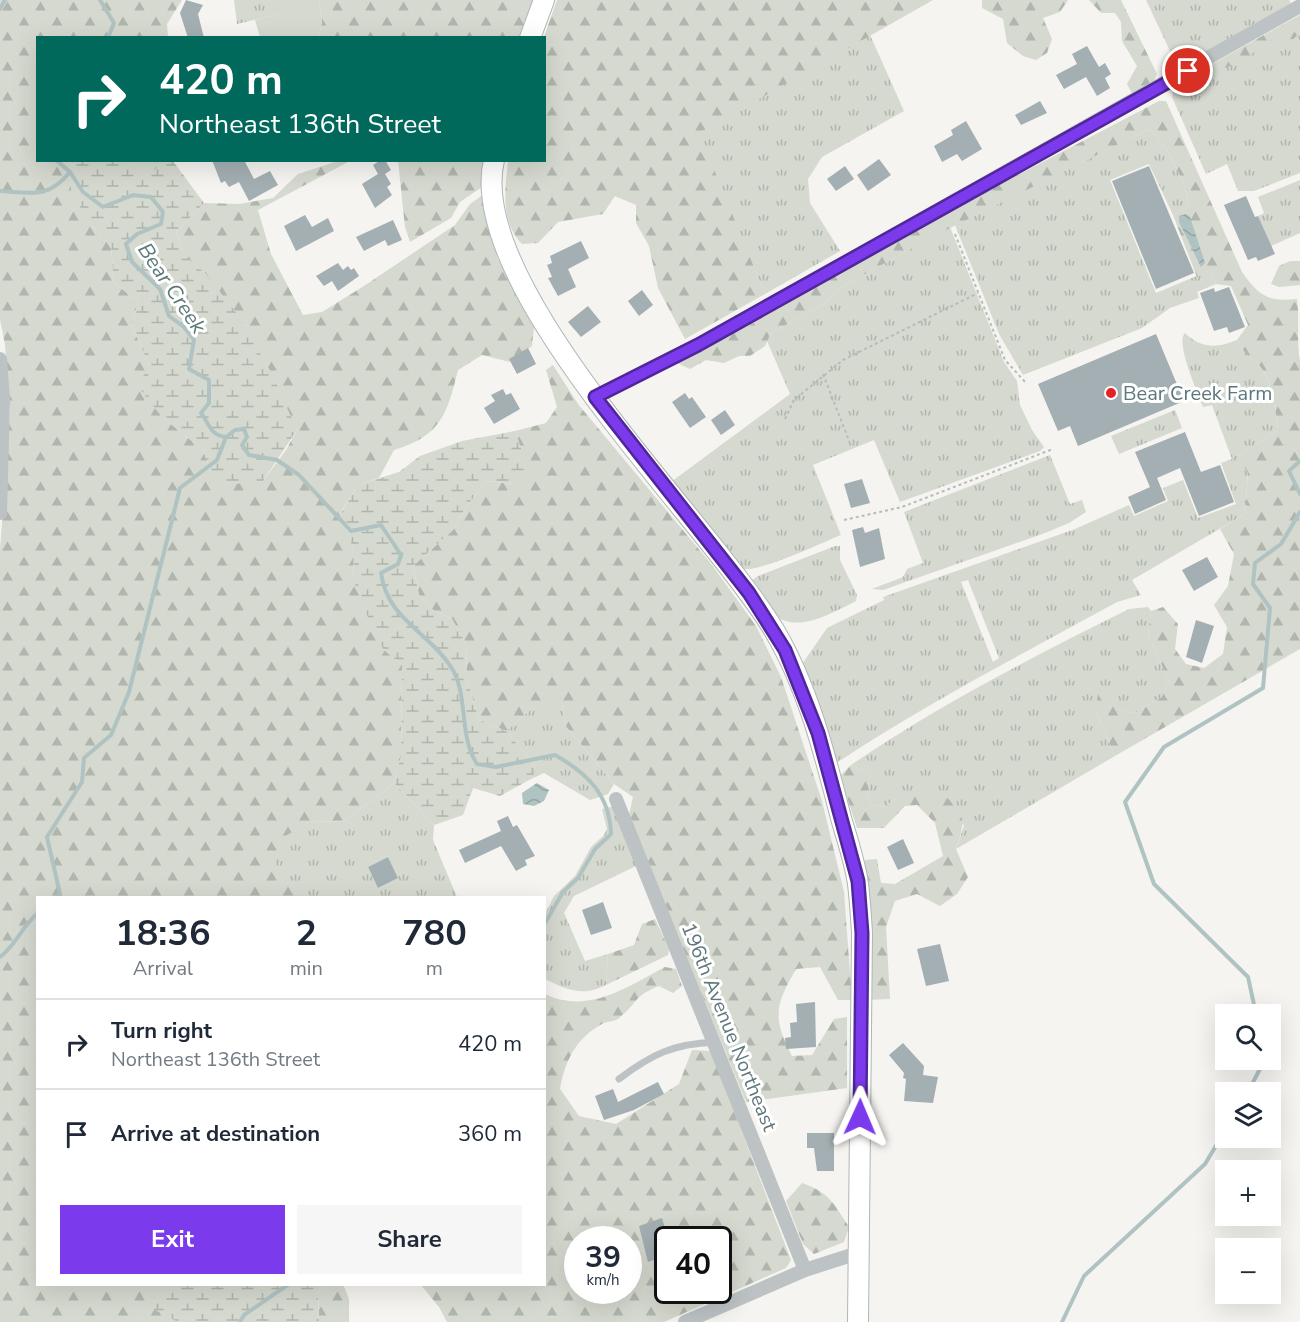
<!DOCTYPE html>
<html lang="en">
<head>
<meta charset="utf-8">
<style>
  :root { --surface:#fff; --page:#f6f6f7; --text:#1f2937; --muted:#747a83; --line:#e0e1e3; --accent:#7c3aed }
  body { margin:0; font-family:"Nunito Sans",sans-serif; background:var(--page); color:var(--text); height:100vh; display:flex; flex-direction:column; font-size:22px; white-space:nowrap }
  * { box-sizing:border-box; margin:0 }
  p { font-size:20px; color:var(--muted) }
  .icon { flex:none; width:33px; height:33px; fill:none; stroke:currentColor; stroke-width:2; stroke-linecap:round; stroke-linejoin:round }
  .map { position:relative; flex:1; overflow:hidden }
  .side { position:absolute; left:36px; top:896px; width:510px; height:390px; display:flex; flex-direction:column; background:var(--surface); border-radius:0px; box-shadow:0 6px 24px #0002 }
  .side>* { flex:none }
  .top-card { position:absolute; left:36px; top:36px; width:510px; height:126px; border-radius:0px; box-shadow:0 6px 24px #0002; background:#00695c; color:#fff; overflow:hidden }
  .tools { position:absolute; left:1215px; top:1004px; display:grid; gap:12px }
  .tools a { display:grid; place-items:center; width:66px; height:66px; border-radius:0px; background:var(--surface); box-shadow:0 6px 24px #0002; font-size:30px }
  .speed { position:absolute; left:564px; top:1226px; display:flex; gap:12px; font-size:30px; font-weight:700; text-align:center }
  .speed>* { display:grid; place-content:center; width:78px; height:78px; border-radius:50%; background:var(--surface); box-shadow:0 6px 24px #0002; line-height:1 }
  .speed small { font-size:15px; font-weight:400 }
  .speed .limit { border:3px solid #111; border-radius:9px; background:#fff; color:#111 }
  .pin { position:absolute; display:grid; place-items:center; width:51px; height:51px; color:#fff; margin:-26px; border:3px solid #fff; border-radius:50%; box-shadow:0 2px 6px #0007 }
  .me { position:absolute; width:66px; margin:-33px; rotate:1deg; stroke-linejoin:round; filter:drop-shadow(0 0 4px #0008) }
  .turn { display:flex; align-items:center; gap:21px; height:126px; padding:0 24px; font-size:27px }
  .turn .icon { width:78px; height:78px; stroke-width:2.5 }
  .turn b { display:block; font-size:42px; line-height:51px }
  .eta { display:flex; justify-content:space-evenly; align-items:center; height:102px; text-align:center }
  .eta b { font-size:36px; font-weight:700; line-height:42px }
  .primary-button { display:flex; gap:12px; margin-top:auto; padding:12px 24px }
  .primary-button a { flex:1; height:69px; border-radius:0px; background:var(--accent); color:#fff; font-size:24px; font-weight:700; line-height:69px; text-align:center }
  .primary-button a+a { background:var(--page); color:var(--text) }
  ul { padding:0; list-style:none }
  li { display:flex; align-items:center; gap:18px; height:90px; padding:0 24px; border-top:2px solid var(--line) }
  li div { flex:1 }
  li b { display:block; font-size:22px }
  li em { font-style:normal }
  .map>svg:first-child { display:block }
  .grass { fill:url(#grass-tufts); fill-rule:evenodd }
  .forest { fill:url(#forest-firs); fill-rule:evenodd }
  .wetland { fill:url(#wetland-marsh) }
  .garden { fill:#d5d9cf }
  .water { fill:url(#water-waves) }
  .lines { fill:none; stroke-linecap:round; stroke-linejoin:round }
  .stream { stroke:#b0c3c3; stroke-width:4 }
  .building { fill:#a3afb2 }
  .secondary-casing { stroke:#adb6b8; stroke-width:22 }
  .path { stroke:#b7bbbc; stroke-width:2; stroke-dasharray:3 3; stroke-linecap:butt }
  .lane { stroke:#bdc3c5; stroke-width:7 }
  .street { stroke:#bdc3c5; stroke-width:14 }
  .secondary { stroke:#fff; stroke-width:20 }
  .route-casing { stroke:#51269a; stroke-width:15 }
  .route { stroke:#7c3aed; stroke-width:10 }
  .poi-dot { fill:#e42123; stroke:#fff; stroke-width:2 }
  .labels { text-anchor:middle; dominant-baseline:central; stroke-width:6; stroke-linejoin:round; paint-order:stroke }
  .poi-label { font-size:20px; fill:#5f777c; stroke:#fff; text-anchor:start }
  .street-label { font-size:20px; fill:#5f777c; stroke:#fff }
  .water-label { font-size:21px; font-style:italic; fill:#5a7878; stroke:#fff }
</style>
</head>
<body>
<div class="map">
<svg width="1300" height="1322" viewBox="0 0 1300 1322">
  <defs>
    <pattern id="grass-tufts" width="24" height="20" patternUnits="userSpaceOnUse" patternTransform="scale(1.5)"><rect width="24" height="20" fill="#d5d9cf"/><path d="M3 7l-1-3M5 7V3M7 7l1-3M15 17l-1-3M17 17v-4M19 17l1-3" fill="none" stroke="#b0b5ad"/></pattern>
    <pattern id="forest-firs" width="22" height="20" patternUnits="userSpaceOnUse" patternTransform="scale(1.5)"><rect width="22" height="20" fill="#d5d9cf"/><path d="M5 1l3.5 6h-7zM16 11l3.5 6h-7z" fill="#b0b5ad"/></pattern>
    <pattern id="wetland-marsh" width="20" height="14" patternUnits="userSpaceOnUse" patternTransform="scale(1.5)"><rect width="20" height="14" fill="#d5d9cf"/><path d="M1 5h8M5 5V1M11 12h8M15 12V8" fill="none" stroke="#b0b5ad"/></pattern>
    <pattern id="water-waves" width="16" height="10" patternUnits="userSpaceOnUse" patternTransform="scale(1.5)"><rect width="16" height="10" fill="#b0c3c3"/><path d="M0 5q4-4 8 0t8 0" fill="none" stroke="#92a3a3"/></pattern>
  </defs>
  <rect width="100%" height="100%" fill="#f5f4f0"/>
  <g class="grass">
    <path d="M234,0H280L283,13L237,24Z"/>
    <path d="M1146,0H1289L1291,3L1178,68Z"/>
    <path d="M1300,15V173L1254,191H1238L1227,164L1206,174L1172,97L1174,87Z"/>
    <path d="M870,35L904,111L822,157L808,179L810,203L840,251L765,294L698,133Z"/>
    <path d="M1149,129C1166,142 1188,186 1189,207L1173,215L1149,164L1110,180L1156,293L1211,270L1216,284L1197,292L1199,298L1170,308L1142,328L1023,375L999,334L955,225Z"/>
    <path d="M1300,180V233L1271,246L1258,216L1264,213L1258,197Z"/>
    <path d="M950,227L1004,362L1017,381L1020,405L1032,430L1044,447L1040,451L900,502L874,440L813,465L841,535C821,543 759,573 741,569L671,482L790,394L767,341L771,333L826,303L836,290Z"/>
    <path d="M1185,333C1201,349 1218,348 1237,340C1245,355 1250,355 1259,365C1272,381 1276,411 1278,430L1239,456L1248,473L1245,514L1132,580L1141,595L1117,602C1023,654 928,702 838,762L832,761L800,667L827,628L884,600L883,597L1075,529L1129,505L1134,516L1168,501L1163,488L1183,480L1198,518L1236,504L1221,463L1232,459L1212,405L1203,407C1198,393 1175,343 1185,333ZM968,580L999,658L993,662L961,582Z"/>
    <path d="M1175,410L1182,428L1119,454L1111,436Z"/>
    <path d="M1050,455L1070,504L1082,500L1086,512L1069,523L1045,533L883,590L872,589L903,577L907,569L923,563L904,512Z"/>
    <path d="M835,546H840V560L857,595L856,601C830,614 793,637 769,610C761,602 756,591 750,582L758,576Z"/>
    <path d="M1148,607L1151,611L1148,636L1169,680L1162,697L1135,713L1120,710L1116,694L1095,710L1115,756L956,849L964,826L943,794H901L885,807L872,805L867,796L870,774L851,765C940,704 1033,657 1129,609Z"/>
    <path d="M537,704H562L565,725L614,784L608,794L590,800L544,773L531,779L536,767L506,731Z"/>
    <path d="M394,783L434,825L433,840L457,897H306L274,871L276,841L309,822L345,821ZM388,857L398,878L378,888L368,867Z"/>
    <path d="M614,806L636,866L574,896L564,913L585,961L608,954L606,985C583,997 567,990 545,979L544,916L554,896L575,876L591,847L604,835L607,829L602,809Z"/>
  </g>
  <g class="forest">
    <path d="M0,0H182L167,24L168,37L38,38V160L72,161L70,163L87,220L111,247L114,283L138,301L132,326L149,365L161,416L203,450L211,472L263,481L286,450L297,430L206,274L185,256L176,232L204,203L239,204L273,198L298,174L338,161H350L258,210L271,254L303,315L322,312L364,286L455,225L470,204L484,194L485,212L498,259L534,327L532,346L510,362L482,355L458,370C447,414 441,436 394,450L379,478L358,485L341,512L354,552L353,579L383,649L402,665L401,757L394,783L345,821L309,822L277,841L275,871L306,897H38V1284H175L171,1294H155L178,1322H0V550L10,411L5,345L0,319Z"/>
    <path d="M319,0H533L520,38L319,37L322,21Z"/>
    <path d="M557,0H933L699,133L765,294L685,339L658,288L649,246L636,223V205L615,196L603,214L558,222L538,243L522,244C500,221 505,190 508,161L544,160V37Z"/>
    <path d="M982,0H1068L1060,12L1043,18L1052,39L1047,53L1036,60L1023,56L1007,43L1003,19L982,8Z"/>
    <path d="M1089,0H1121L1157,74L1154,81L1133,95L1127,84L1137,66L1122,41L1121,22L1115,13H1101Z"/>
    <path d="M1300,15V33L1293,39L1264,41C1249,63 1223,69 1198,75L1196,73Z"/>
    <path d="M1159,101H1166L1242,272C1259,296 1268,302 1297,299C1300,321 1296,340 1300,361V649L1115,756L1095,710L1099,690L1109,686L1116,694L1121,710L1135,713L1162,697L1169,680L1148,636L1151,611L1163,607L1178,624L1175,649L1186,664L1204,668L1223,654L1227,627L1214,605L1228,586L1234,554L1220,529L1245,514L1248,474L1239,456L1278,430C1276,411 1272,380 1259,365C1249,355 1245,355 1237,340L1248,325L1231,286L1216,284L1211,270L1197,277L1173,215L1189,207C1188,186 1166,142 1149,129L934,236L836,290L826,303L771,333L765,346L750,356H739L724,363L706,360L690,369L677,363L748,326L949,211Z"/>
    <path d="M129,161H166L146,177Z"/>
    <path d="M398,161H485V185L460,202L451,218L410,242L405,227Z"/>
    <path d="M1290,261H1300V285L1279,287L1271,284L1279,266Z"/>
    <path d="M553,365L578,404L712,565L756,626L781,677L822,801L844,892L852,1000H838L820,967L796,969C775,1006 772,1017 792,1056L812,1055L834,1019L847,1017V1088L746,1102L632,824L629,815L633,797L614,784L565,725L562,704H537L506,731L479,720L467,679L466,644L452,619L433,610L419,595L413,566L453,530L466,507L487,481L521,485L529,475L515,431L546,423L557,407L546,370Z"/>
    <path d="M851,765L870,774L867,796L872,805L885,807L901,794H943C966,815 966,820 956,849L968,877L957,894L940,906L917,894L895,901L886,927L890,999L866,1000L865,860L877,859L881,883L895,884L943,856L935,823L917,805L905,806L884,828H857L840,776Z"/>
    <path d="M655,919L669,949L668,955L606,985L608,954L634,945L642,924Z"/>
    <path d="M665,967L676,969L682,986L673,993L659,986C633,996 638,1003 619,1018C615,1022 607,1021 602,1024C576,1038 565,1061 560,1089L579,1116L616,1124L679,1084L692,1050L711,1051L791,1260L786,1268L664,1322H447L439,1307L420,1284H544L545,994C588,1015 627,987 665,967ZM578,1239H628V1290H578ZM668,1239H718V1290H668Z"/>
    <path d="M802,1183C829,1192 834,1204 849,1227L844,1242L814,1254L803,1244L786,1201Z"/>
    <path d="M323,1284H343L349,1299V1322H319L318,1293Z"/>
  </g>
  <g class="wetland">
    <path d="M72,161H129L146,176L166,161H173L204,203L176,232L185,256L206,274L235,311L271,372L297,430L263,481L227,485L211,472L203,450L161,416L138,386L149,365L132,326L138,301L114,283L111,247L87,220L71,190L70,163Z"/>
    <path d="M515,431L530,475L521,485L487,481L466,507L453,530L413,566L419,595L433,610L452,619L466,644L467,679L479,720L506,731L536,767L531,779L500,796L473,788L463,815L434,825L394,783L401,756L402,665L383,649L369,620L353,579L354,552L341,513L358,485L399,472L420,456L462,441Z"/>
    <path d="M175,1284H323L318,1293L319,1322H178L155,1310L149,1298L155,1294H170Z"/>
  </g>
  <path class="garden" d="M280,0H319L322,21L319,37H260L255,20L282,13Z"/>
  <g class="water">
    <path d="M1186,214L1190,217L1205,263L1201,267L1179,222V216Z"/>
    <path d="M537,783L549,790L544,801L534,806L523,804L522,793Z"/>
  </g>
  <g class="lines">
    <g class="stream">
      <path d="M100,0L114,23L108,38"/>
      <path d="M0,9L5,0"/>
      <path d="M56,160L70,172L83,192L103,207L133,195L151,197L163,212L161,224L137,234L126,244L132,262L160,289L169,316L184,327L194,340L189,369L209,380V403L201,413C210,425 210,435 226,437L235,430L244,429L247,437L242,445L249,455L277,460L299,475L351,531L381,525L401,555L398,564L381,573C387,619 428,631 451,667C469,694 458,735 477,764L496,767L555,755C587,773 610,795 611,834L595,849L578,878L563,892L544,925"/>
      <path d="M0,191C32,193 48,199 70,172"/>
      <path d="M1300,461L1289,471L1300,494"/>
      <path d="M56,897L60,894L47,837L82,782L84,758L111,735L129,692L180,488L217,460L226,437"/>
      <path d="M0,957C16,945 22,926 38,913"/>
      <path d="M1256,1014L1248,977L1154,884L1125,802L1164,747L1263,688L1270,608L1253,584L1255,563L1281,544L1300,512"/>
      <path d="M1248,1092L1265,1059"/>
      <path d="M240,1322L244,1315L289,1284"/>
      <path d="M1062,1322L1084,1276L1205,1164L1226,1129"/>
    </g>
  </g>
  <g class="building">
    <path d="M186,0L203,5L198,14L204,38H188L180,13Z"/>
    <path d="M1087,46L1099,67L1105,63L1111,74L1105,78L1110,88L1097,96L1086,77L1064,89L1056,75L1077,64L1072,54Z"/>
    <path d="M1040,101L1047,113L1021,125L1015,115Z"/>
    <path d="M966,121L982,149L962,161L957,154L942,162L934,146L953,135L951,130Z"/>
    <path d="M879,159L891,175L868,191L857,175Z"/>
    <path d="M212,160H244L254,179L270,171L278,185L249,201L239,182L229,187L225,181L221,183Z"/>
    <path d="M381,160H385L391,170L385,174L391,184L387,187L392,195L375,208L362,184L378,174L373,165Z"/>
    <path d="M845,166L854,179L836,191L827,179Z"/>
    <path d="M1149,166L1194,273L1156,289L1112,181Z"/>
    <path d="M1246,196L1255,217L1258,216L1275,254L1258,261L1256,257L1248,260L1224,205Z"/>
    <path d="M305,215L312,227L328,218L334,231L296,251L284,226Z"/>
    <path d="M393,220L402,240L388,246L385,240L364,251L356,237Z"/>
    <path d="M581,241L589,258L568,269L576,287L558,296L548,278L552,277L547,265L552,263L550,256Z"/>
    <path d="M338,263L343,270L348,266L351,270L354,268L359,276L338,291L332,281L324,286L316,276Z"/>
    <path d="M1229,287L1245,327L1229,333L1227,327L1214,331L1200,293L1214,288L1215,292Z"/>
    <path d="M642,290L653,305L639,316L628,301Z"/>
    <path d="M588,306L601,322L581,337L568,322Z"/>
    <path d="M1156,334L1184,401L1078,446L1070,426L1058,431L1038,384Z"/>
    <path d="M528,348L536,364L517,374L509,359Z"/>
    <path d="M503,389L506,395L511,393L520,409L494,424L484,408L495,401L491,395Z"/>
    <path d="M685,393L689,399L692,397L706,417L690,428L672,402Z"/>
    <path d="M725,410L735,425L721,435L711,420Z"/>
    <path d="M1185,432L1201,472L1220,465L1234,502L1199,516L1180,468L1157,478L1166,500L1135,514L1128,497L1150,487L1135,452Z"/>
    <path d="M862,479L870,503L851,508L844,484Z"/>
    <path d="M863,527L865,533L879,528L885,559L860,567L852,530Z"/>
    <path d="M1207,557L1218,577L1194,591L1182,570Z"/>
    <path d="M1196,620L1214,626L1202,663L1186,657Z"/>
    <path d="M508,816L513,827L517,825L535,856L525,860L527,865L516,871L501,846L465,863L459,850L501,831L497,821Z"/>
    <path d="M903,839L914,863L898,870L887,847Z"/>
    <path d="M388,857L398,878L378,888L368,867Z"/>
    <path d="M603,902L612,928L591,935L582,910Z"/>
    <path d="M940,944L949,981L926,986L917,949Z"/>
    <path d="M815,1002L816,1047L786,1049L785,1038L791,1037L790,1023L797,1022L796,1004Z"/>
    <path d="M903,1043L924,1066L923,1075L938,1077L933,1103L904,1101L906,1079L903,1078L904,1073L889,1055Z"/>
    <path d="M658,1082L664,1094L634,1110L604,1120L595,1096L613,1089L618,1102Z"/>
    <path d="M807,1133H834V1171H817L814,1148H807Z"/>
    <path d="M662,1218L668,1238V1255L648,1262L639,1226Z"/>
  </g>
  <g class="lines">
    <defs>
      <g id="secondary">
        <path d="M530,38L544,0"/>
        <path d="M494,160C464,287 709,522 774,630C808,687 825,755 841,818C847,839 855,862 858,884C860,900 861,917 862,933L858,1322"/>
      </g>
    </defs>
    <use href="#secondary" class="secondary-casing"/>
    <g class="path">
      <path d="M955,234L1005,360L1027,384"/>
      <path d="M823,374L848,438"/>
      <path d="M785,419L794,400L843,360L978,293"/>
      <path d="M844,520L902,507L1053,449"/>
    </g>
    <path class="lane" d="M619,1079C652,1054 673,1044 715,1042"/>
    <g class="street">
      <path d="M0,359L3,400L0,513"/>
      <path d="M595,397L698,345L1300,6"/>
      <path d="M616,799L805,1270"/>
      <path d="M685,1322L805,1270L858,1253"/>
    </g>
    <use href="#secondary" class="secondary"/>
  </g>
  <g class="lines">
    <defs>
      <path id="route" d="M860,1117L862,933L858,881L818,733L785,650L749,593L595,397L698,345L1188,71"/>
    </defs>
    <use href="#route" class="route-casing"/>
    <use href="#route" class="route"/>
  </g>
  <circle class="poi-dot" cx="1111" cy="393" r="6"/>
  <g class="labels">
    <g class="poi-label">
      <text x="1123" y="393">Bear Creek Farm</text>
    </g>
    <g class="street-label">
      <text transform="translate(729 1027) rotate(68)">196th Avenue Northeast</text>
    </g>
    <g class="water-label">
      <text transform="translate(172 288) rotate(56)">Bear Creek</text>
    </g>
  </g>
</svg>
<div class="tools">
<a><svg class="icon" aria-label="search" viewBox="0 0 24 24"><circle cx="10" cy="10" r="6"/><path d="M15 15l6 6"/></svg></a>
<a><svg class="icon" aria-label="layers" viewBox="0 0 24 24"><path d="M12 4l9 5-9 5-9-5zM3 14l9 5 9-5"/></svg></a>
<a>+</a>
<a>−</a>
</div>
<div class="speed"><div>39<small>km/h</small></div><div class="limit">40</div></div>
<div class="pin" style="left:1188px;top:71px;background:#d93025"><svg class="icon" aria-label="arrive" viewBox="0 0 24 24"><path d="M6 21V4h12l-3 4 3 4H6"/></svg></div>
<svg class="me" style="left:860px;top:1117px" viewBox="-20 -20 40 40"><path d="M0-17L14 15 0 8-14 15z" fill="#7c3aed" stroke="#fff" stroke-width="4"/></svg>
<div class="top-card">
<div class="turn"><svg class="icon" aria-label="right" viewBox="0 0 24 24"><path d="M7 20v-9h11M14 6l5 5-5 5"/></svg><div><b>420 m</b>Northeast 136th Street</div></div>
</div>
<section class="side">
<div class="eta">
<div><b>18:36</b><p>Arrival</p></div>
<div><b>2</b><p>min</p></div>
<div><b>780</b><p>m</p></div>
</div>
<ul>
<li><svg class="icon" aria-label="right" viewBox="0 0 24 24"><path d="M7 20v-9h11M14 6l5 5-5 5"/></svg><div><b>Turn right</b><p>Northeast 136th Street</p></div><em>420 m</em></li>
<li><svg class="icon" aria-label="arrive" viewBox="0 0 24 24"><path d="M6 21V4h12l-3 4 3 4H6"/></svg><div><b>Arrive at destination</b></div><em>360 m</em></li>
</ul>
<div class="primary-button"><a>Exit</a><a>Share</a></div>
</section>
</div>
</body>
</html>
